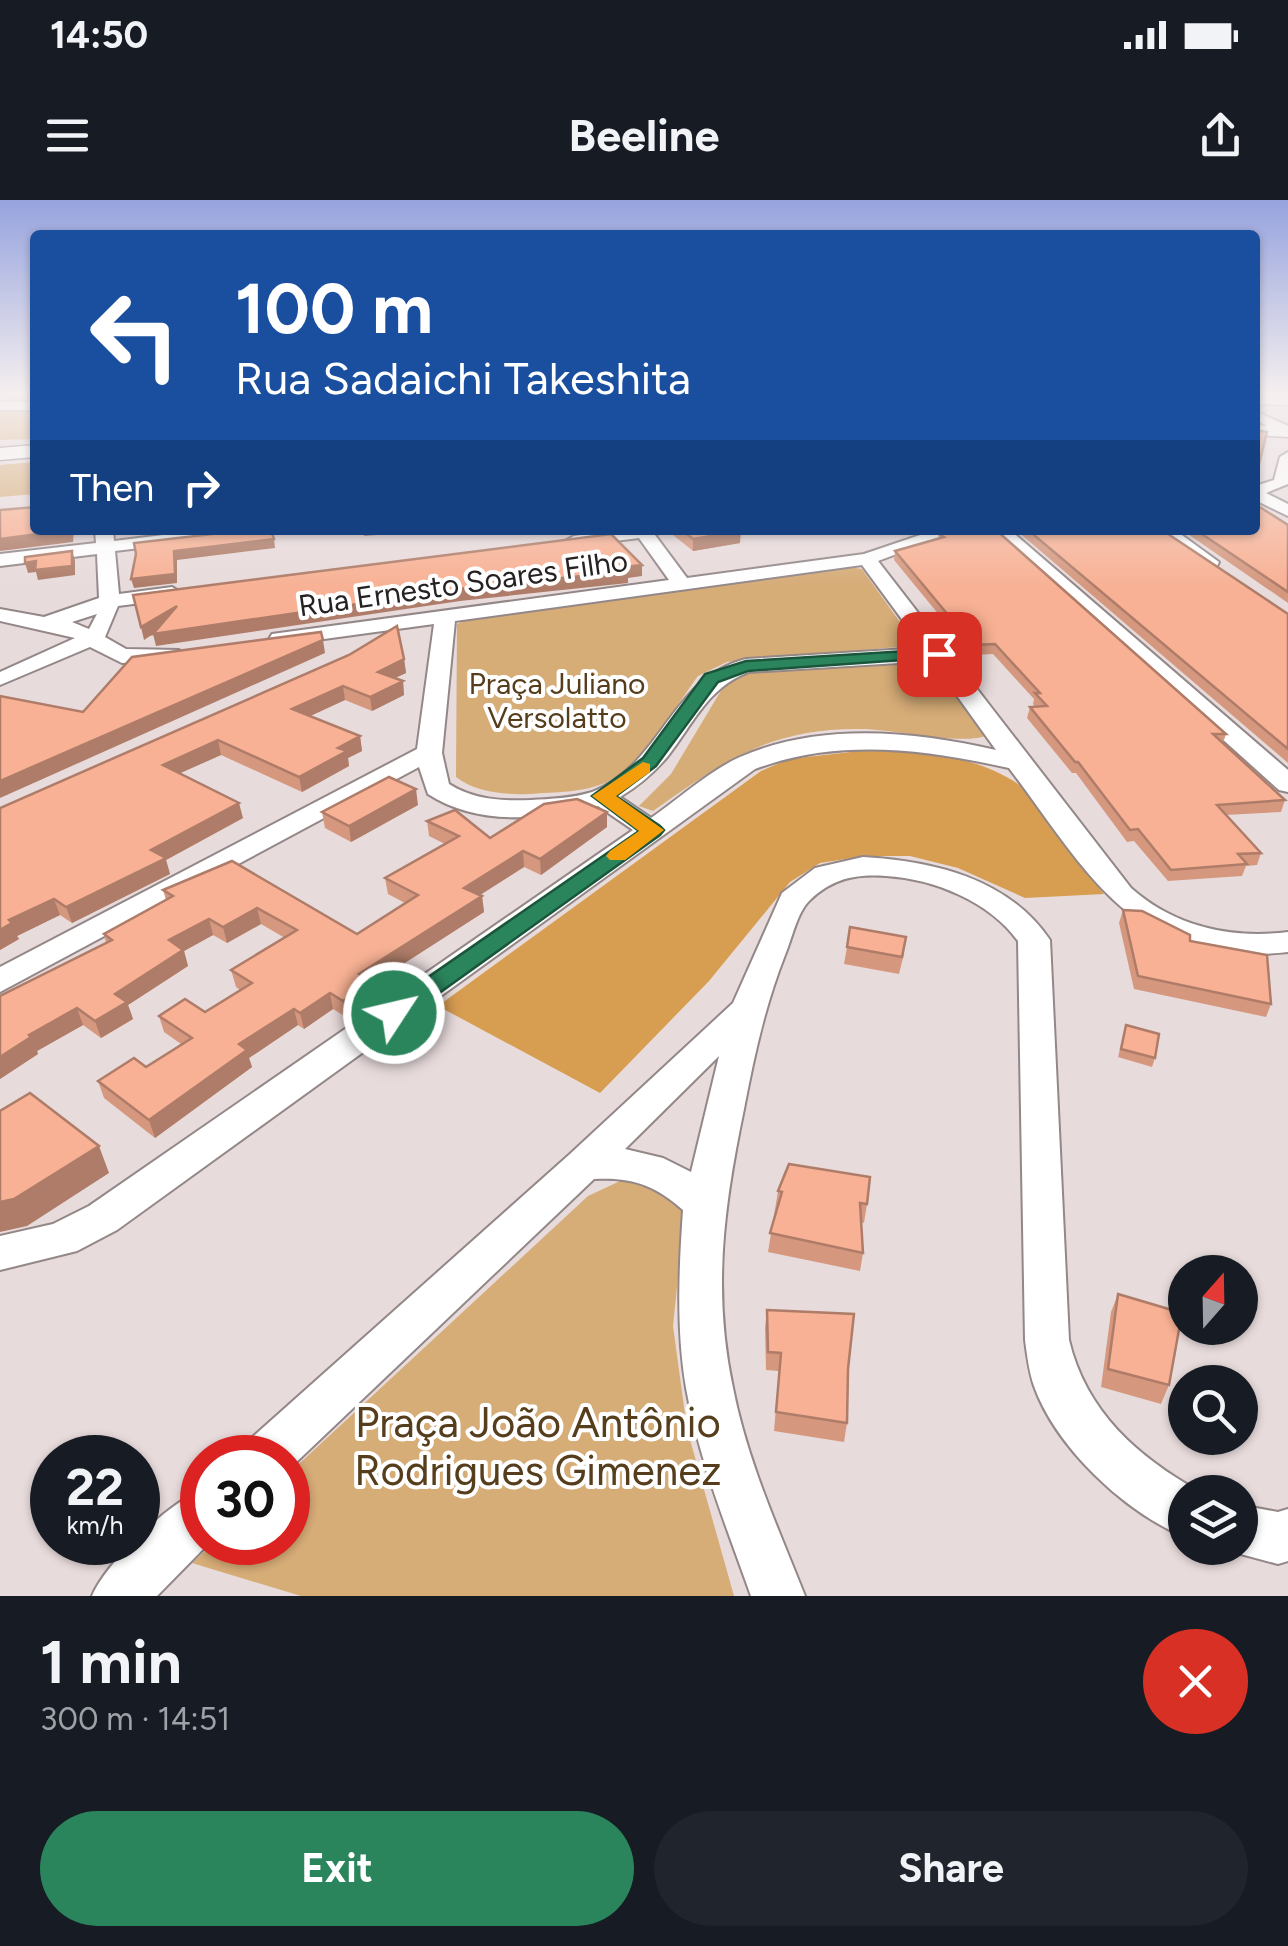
<!DOCTYPE html>
<html lang="en">
<head>
<meta charset="utf-8">
<style>
  :root { --surface:#171b24; --page:#20242c; --text:#f1f3f6; --muted:#9ea1a6; --accent:#2a855c }
  body { margin:0; font-family:Figtree,sans-serif; background:var(--page); color:var(--text); height:100vh; display:flex; flex-direction:column; font-size:38px; white-space:nowrap }
  * { box-sizing:border-box; margin:0 }
  p { font-size:32px; color:var(--muted) }
  .icon { flex:none; width:55px; height:55px; fill:none; stroke:currentColor; stroke-width:2; stroke-linecap:round; stroke-linejoin:round }
  .map { position:relative; height:1396px; overflow:hidden }
  .sheet { display:flex; flex-direction:column; background:var(--surface); flex:1 }
  .sheet>* { flex:none }
  .guide { position:absolute; left:30px; top:30px; width:1230px; height:305px; border-radius:10px; box-shadow:0 2px 8px #0004; background:#1a4fa0; color:#fff; overflow:hidden }
  .needle { width:65px; rotate:20deg }
  .fabs { position:absolute; left:1168px; top:1055px; display:grid; gap:20px }
  .fabs a { display:grid; place-items:center; width:90px; height:90px; border-radius:50%; background:var(--surface); box-shadow:0 2px 8px #0004; font-size:50px }
  .speed { position:absolute; left:30px; top:1235px; display:flex; gap:20px; font-size:50px; font-weight:700; text-align:center }
  .speed>* { display:grid; place-content:center; width:130px; height:130px; border-radius:50%; background:var(--surface); box-shadow:0 2px 8px #0004; line-height:1 }
  .speed small { font-size:25px; font-weight:400 }
  .speed .limit { border:15px solid #d22; background:#fff; color:#111 }
  .pin { position:absolute; display:grid; place-items:center; width:85px; height:85px; color:#fff; margin:-42px; border-radius:20px; box-shadow:0 5px 15px #0006 }
  .me { position:absolute; width:110px; margin:-55px; rotate:55deg; stroke-linejoin:round; filter:drop-shadow(0 0 8px #0008) }
  .turn { display:flex; align-items:center; gap:35px; height:210px; padding:0 40px; font-size:45px }
  .turn .icon { width:130px; height:130px; stroke-width:2.5 }
  .turn b { display:block; font-size:70px; line-height:85px }
  .then { display:flex; align-items:center; height:95px; padding:0 40px; background:#0003; gap:20px; font-size:38px }
  .round { display:grid; place-items:center; flex:none; width:105px; height:105px; border-radius:52px; background:var(--page) }
  .headline { display:flex; align-items:center; justify-content:space-between; height:170px; padding:0 40px }
  h1 { font-size:60px; font-weight:700; line-height:75px }
  .button { display:flex; gap:20px; margin-top:auto; padding:20px 40px }
  .button a { flex:1; height:115px; border-radius:60px; background:var(--accent); color:#fff; font-size:40px; font-weight:700; line-height:115px; text-align:center }
  .button a+a { background:var(--page); color:var(--text) }
  .status { display:flex; justify-content:space-between; align-items:center; height:70px; padding:0 50px; background:var(--surface); direction:ltr }
  .status svg { height:28px; fill:currentColor }
  header { display:flex; justify-content:space-between; align-items:center; height:130px; padding:0 40px; background:var(--surface); font-size:45px; font-weight:700 }
  .map>svg:first-child { display:block }
  .green { fill:#d6ac77 }
  .forest { fill:#d79d51 }
  .lines { fill:none; stroke-linecap:round; stroke-linejoin:round }
  .minor-casing { stroke:#938788; stroke-width:4 }
  .major-casing { stroke:#938788; stroke-width:3 }
  .minor { fill:#fff; fill-rule:evenodd }
  .major { fill:#fff; fill-rule:evenodd }
  .wall { fill:#d5987f }
  .shaded-wall { fill:#ae7c68 }
  .building { fill:#f8b194; stroke:#ae7c68; stroke-width:2.5 }
  .route { fill:#2a855c; stroke:#1b563c; stroke-width:2.5 }
  .slow { fill:#f59e0b }
  .labels { text-anchor:middle; dominant-baseline:central; stroke-width:8; stroke-linejoin:round; paint-order:stroke }
  .far-street-label { font-size:30px; fill:#262222; stroke:#fff }
  .far-park-label { font-size:30px; fill:#563e1d; stroke:#fff }
  .near-park-label { font-size:42px; fill:#563e1d; stroke:#fff }
</style>
</head>
<body>
<div class="status"><b>14:50</b><svg viewBox="0 0 49 12"><path d="M0 12V9h3v3zM5 12V6h3v6zM10 12V3h3v9zM15 12V0h3v12zM26 1h20v11H26zM47 4h2v5h-2z"/></svg></div>
<header><svg class="icon" aria-label="menu" viewBox="0 0 24 24"><path d="M4 6h16M4 12h16M4 18h16"/></svg>Beeline<svg class="icon" aria-label="share" viewBox="0 0 24 24"><path d="M12 15V3M7 8l5-5 5 5M5 13v7h14v-7"/></svg></header>
<div class="map">
<svg width="1288" height="1396" viewBox="0 0 1288 1396">
  <rect width="100%" height="100%" fill="#e8dbdc"/>
  <g class="green">
    <path d="M35,207V239L0,240V208Z"/>
    <path d="M35,262V294L0,297V265Z"/>
    <path d="M850,367L862,369L912,439L909,446L727,462L698,476C675,507 642,566 607,582C583,593 555,592 530,594C505,595 475,592 456,577L457,424L469,419Z"/>
    <path d="M906,462L941,471L987,535C967,546 894,530 865,529C771,527 726,560 653,611L639,606L671,574L725,484L733,477L752,472Z"/>
    <path d="M633,975L685,1008L673,1126L687,1229L734,1396H301L192,1363L214,1343L288,1342V1274L588,996Z"/>
  </g>
  <path class="forest" d="M878,549C929,552 983,557 1025,589C1047,607 1085,669 1104,694L1025,698L958,668L910,656H865L820,663L790,682L709,781L600,893L438,806L761,571L789,559Z"/>
  <g class="lines">
    <defs>
      <g id="minor">
        <rect x="0" y="202" width="35" height="8"/>
        <path d="M1255,211L1288,226V236L1255,220Z"/>
        <path d="M1288,252V284L1266,293L1288,304V316L1255,300V286L1274,280L1280,257Z"/>
        <path d="M95,330H113L114,341L204,330H257L248,335L115,351L119,394L172,387L182,393L172,399L118,406L105,437L126,449L179,450L182,455L179,460L122,463L90,447L0,485V472L75,438L0,421V409L44,417L99,398L97,354L0,366V354L96,343ZM97,414L89,429L72,422Z"/>
        <path d="M616,330H665L655,335L687,378L864,354L935,330H961L878,361L1131,688C1175,727 1231,739 1288,732V752C1133,769 1090,675 1009,568C923,549 839,538 755,569L117,1030L77,1051L0,1070V1036L53,1024L89,1006L633,630L598,606C543,620 477,626 428,594L419,567L0,792V767L417,549L434,424L280,445L269,439L272,434L669,380L639,338L574,346L565,341L574,336ZM862,365L923,448L746,459C670,478 662,565 592,592C574,598 550,599 531,600C502,601 474,600 449,584L442,553L455,421ZM932,461L996,550C913,531 820,522 740,557C709,571 680,598 651,618L620,597C638,586 654,573 668,556C694,523 707,488 749,472Z"/>
        <path d="M990,330H1010L1288,570V592L1279,590Z"/>
        <path d="M1154,330H1175L1219,362L1217,366H1203Z"/>
        <path d="M863,657C933,661 1008,678 1050,740L1069,1140C1086,1212 1138,1257 1200,1292H1185V1337C1126,1313 1056,1248 1034,1186C1029,1172 1027,1155 1025,1140L1018,741C989,701 934,679 886,676C856,674 833,678 810,700C797,712 792,739 785,755C765,806 754,856 744,909C724,1005 712,1090 733,1188C747,1260 778,1328 805,1396H751C727,1328 699,1260 686,1188C676,1129 679,1069 683,1010C655,985 632,977 594,979L288,1270V1258H241L248,1241L570,954L733,803L782,693L815,668ZM719,856L691,972L663,958L625,949Z"/>
        <path d="M202,1290V1342H210L157,1396H92C106,1363 168,1303 202,1290Z"/>
        <path d="M1240,1305L1278,1312L1288,1309V1361L1278,1364L1222,1349L1240,1348Z"/>
      </g>
      <g id="major">
        <path d="M1255,194L1288,195V205L1255,204Z"/>
        <path d="M1255,225L1288,227V237L1255,235Z"/>
        <path d="M35,245V257L0,260V248Z"/>
      </g>
    </defs>
    <use href="#minor" class="minor-casing"/>
    <use href="#major" class="major-casing"/>
    <use href="#minor" class="minor"/>
    <use href="#major" class="major"/>
  </g>
  <g class="wall">
    <path d="M0,193H35V200L0,198Z"/>
    <path d="M1288,325V403L1182,330H1255Z"/>
    <path d="M667,330H739L740,343L693,351Z"/>
    <path d="M1016,330H1162L1288,414V563Z"/>
    <path d="M939,334L1226,534L1223,543L1285,600L1281,612L1226,615L1261,653L1257,665L1246,666L1242,676L1168,681L1134,641L1127,642L1076,573H1072L1027,518L1030,507H1035L1033,504L1034,499L993,454L972,455L894,360L895,351L938,339Z"/>
    <path d="M404,459L406,473L395,478L403,481L404,495L372,511L345,500L310,516L360,536L362,551L348,558L349,566L302,592L221,555L180,573L243,618L166,660L170,674L72,723L60,715L17,736L19,739L0,750V608Z"/>
    <path d="M418,605L351,642L325,628L322,612Z"/>
    <path d="M607,612V627L541,675L524,667L479,695L482,696L484,712L372,784L374,798L346,817L333,809L304,829L298,825L249,858L252,867L155,938L104,898L98,881L146,867L181,844L164,832L159,816L205,812L240,790L236,787L231,770L285,738L261,724L227,743L213,735L184,751L188,766L128,805L133,819L101,838L83,825L37,851L38,854L0,879L106,743L104,734L166,700L163,690L232,661L357,734L405,703L388,694L385,678L445,644L429,636L427,621L490,638Z"/>
    <path d="M1123,710L1190,741L1271,804L1266,817L1134,789L1119,723Z"/>
    <path d="M847,747L904,754L899,774L844,764Z"/>
    <path d="M1126,825L1155,858L1152,867L1118,857Z"/>
    <path d="M778,991L867,1004L864,1023L861,1022L863,1053L860,1071L768,1052Z"/>
    <path d="M1118,1094L1169,1185L1161,1204L1101,1187L1111,1112Z"/>
    <path d="M767,1110L848,1169L847,1223L844,1242L774,1231L779,1171L766,1170L765,1128Z"/>
  </g>
  <g class="shaded-wall">
    <path d="M68,330H74L73,342L0,351V339Z"/>
    <path d="M130,330H173L132,335Z"/>
    <path d="M364,330H390V334L364,336Z"/>
    <path d="M741,331L740,343L693,351V339Z"/>
    <path d="M274,339L275,348L177,360V383L134,388L131,379L174,351Z"/>
    <path d="M72,351L75,360V375L38,380L36,372L28,373L25,363Z"/>
    <path d="M642,365V376L628,378V383L460,401L156,446L153,434L144,440L141,427L177,406L459,389Z"/>
    <path d="M323,440L325,453L0,598V581Z"/>
    <path d="M404,459L406,473L380,485L378,472Z"/>
    <path d="M403,481L404,495L372,511L370,497Z"/>
    <path d="M343,486L345,500L295,523L292,509Z"/>
    <path d="M360,536L362,551L348,558L349,566L302,592L299,577L338,548Z"/>
    <path d="M218,540L221,555L167,579L163,565Z"/>
    <path d="M416,589L418,605L351,642L349,626Z"/>
    <path d="M239,603L243,618L166,660L170,674L72,723L66,707L151,650Z"/>
    <path d="M607,612V627L541,675L540,659Z"/>
    <path d="M523,651L524,667L466,704L464,688Z"/>
    <path d="M482,696L484,712L372,784L374,798L346,817L343,801L359,774Z"/>
    <path d="M54,699L60,715L17,736L19,739L0,750V730L9,720Z"/>
    <path d="M257,708L261,724L227,743L223,727Z"/>
    <path d="M209,719L213,735L184,751L188,766L128,805L133,819L101,838L95,821L115,794L169,740Z"/>
    <path d="M330,793L333,809L304,829L300,813Z"/>
    <path d="M77,808L83,825L37,851L38,854L0,879V857L29,835Z"/>
    <path d="M294,809L298,825L249,858L252,867L155,938L149,920L239,844Z"/>
    <path d="M99,946L109,973L27,1026L0,1032V1002Z"/>
  </g>
  <g class="building">
    <path d="M1255,230L1267,232L1255,280Z"/>
    <path d="M1255,304L1288,325V392L1196,330H1255Z"/>
    <path d="M35,307V330H68L0,339V310Z"/>
    <path d="M247,330H271L274,339L174,351L175,374L131,379L136,354L134,343Z"/>
    <path d="M682,330H739L741,331L693,339Z"/>
    <path d="M950,330H996L1226,534H1213L1285,600L1217,605L1261,653L1238,654L1247,664L1171,670L1138,629L1130,630L1078,562H1075L1030,507L1047,506L1035,493H1040L995,444L973,445L895,351L944,337L939,334Z"/>
    <path d="M1028,330H1162L1288,414V549Z"/>
    <path d="M611,334L642,365L624,367L628,371L459,389L153,434L177,406L141,427L133,395Z"/>
    <path d="M72,351V366L35,370L36,361L25,363V357Z"/>
    <path d="M397,426L404,459L378,472L403,481L370,497L343,486L292,509L360,536L338,548L347,551L299,577L218,540L163,565L239,603L151,650L166,658L66,707L54,699L9,720L12,723L0,730V608L349,455Z"/>
    <path d="M321,432L323,440L0,581V496L83,512L132,457Z"/>
    <path d="M389,577L416,589L349,626L322,612Z"/>
    <path d="M577,599L607,612L540,659L523,651L464,688L482,696L359,774L372,782L343,801L330,793L300,813L294,809L239,844L247,850L149,920L98,881L134,858L146,867L192,838L159,816L185,799L205,812L252,783L231,770L297,730L257,708L223,727L209,719L169,740L183,750L115,794L127,802L95,821L77,808L29,835L31,837L0,857V796L112,740L104,734L173,696L163,690L232,661L357,734L418,695L385,678L459,636L427,621L455,610L490,638L544,604Z"/>
    <path d="M1123,710L1142,711L1190,735V741L1267,755L1271,804L1138,776Z"/>
    <path d="M850,727L906,737L902,757L847,747Z"/>
    <path d="M1126,825L1159,834L1155,858L1121,849Z"/>
    <path d="M30,893L99,946L14,999L0,1002V911Z"/>
    <path d="M789,964L870,977L867,1004L860,1003L863,1053L770,1033L782,992L778,991Z"/>
    <path d="M1118,1094L1182,1113L1169,1185L1108,1169Z"/>
    <path d="M767,1110L854,1114L848,1169L847,1223L776,1212L781,1153L768,1152Z"/>
  </g>
  <linearGradient id="sky" x2="0" y2="1"><stop stop-color="#96a3de"/><stop offset="0.5" stop-color="#f5efef"/><stop offset="1" stop-color="#f5efef" stop-opacity="0"/></linearGradient>
  <rect width="1288" height="388" fill="url(#sky)"/>
  <path class="route" d="M939,449L947,454L945,457L748,471L718,482L656,566L616,596L660,626L664,630L660,635L403,819H385L381,813L385,807L639,631L592,596L643,558L705,474L746,461Z"/>
  <path class="slow" d="M643,562L650,564V572L616,596L664,630L625,660H610L606,656L610,651L639,631L592,596Z"/>
  <g class="labels">
    <g class="far-street-label">
      <text transform="translate(463 383) rotate(-8)">Rua Ernesto Soares Filho</text>
    </g>
    <g class="far-park-label">
      <text x="557" y="483">Praça Juliano<tspan x="557" dy="34">Versolatto</tspan></text>
    </g>
    <g class="near-park-label">
      <text x="538" y="1222">Praça João Antônio<tspan x="538" dy="48">Rodrigues Gimenez</tspan></text>
    </g>
  </g>
</svg>
<div class="fabs">
<a><svg class="needle" viewBox="-14 -14 28 28"><path d="M0-13l5 13h-10z" fill="#e53935"/><path d="M0 13l5-13h-10z" fill="#9ea1a6"/></svg></a>
<a><svg class="icon" aria-label="search" viewBox="0 0 24 24"><circle cx="10" cy="10" r="6"/><path d="M15 15l6 6"/></svg></a>
<a><svg class="icon" aria-label="layers" viewBox="0 0 24 24"><path d="M12 4l9 5-9 5-9-5zM3 14l9 5 9-5"/></svg></a>
</div>
<div class="speed"><div>22<small>km/h</small></div><div class="limit">30</div></div>
<div class="pin" style="left:939px;top:454px;background:#d93025"><svg class="icon" aria-label="arrive" viewBox="0 0 24 24"><path d="M6 21V4h12l-3 4 3 4H6"/></svg></div>
<svg class="me" style="left:394px;top:813px" viewBox="-20 -20 40 40"><circle r="17" fill="#2a855c" stroke="#fff" stroke-width="3"/><path d="M0-11L8 9 0 5-8 9z" fill="#fff"/></svg>
<div class="guide">
<div class="turn"><svg class="icon" aria-label="left" viewBox="0 0 24 24"><path d="M17 20v-9H6M10 6l-5 5 5 5"/></svg><div><b>100 m</b>Rua Sadaichi Takeshita</div></div>
<div class="then">Then<svg class="icon" aria-label="right" viewBox="0 0 24 24"><path d="M7 20v-9h11M14 6l5 5-5 5"/></svg></div>
</div>
</div>
<section class="sheet">
<div class="headline"><div><h1>1 min</h1><p>300 m · 14:51</p></div><a class="round" style="background:#d93025;color:#fff"><svg class="icon" aria-label="close" viewBox="0 0 24 24"><path d="M6 6l12 12M18 6L6 18"/></svg></a></div>
<div class="button"><a>Exit</a><a>Share</a></div>
</section>
</body>
</html>
